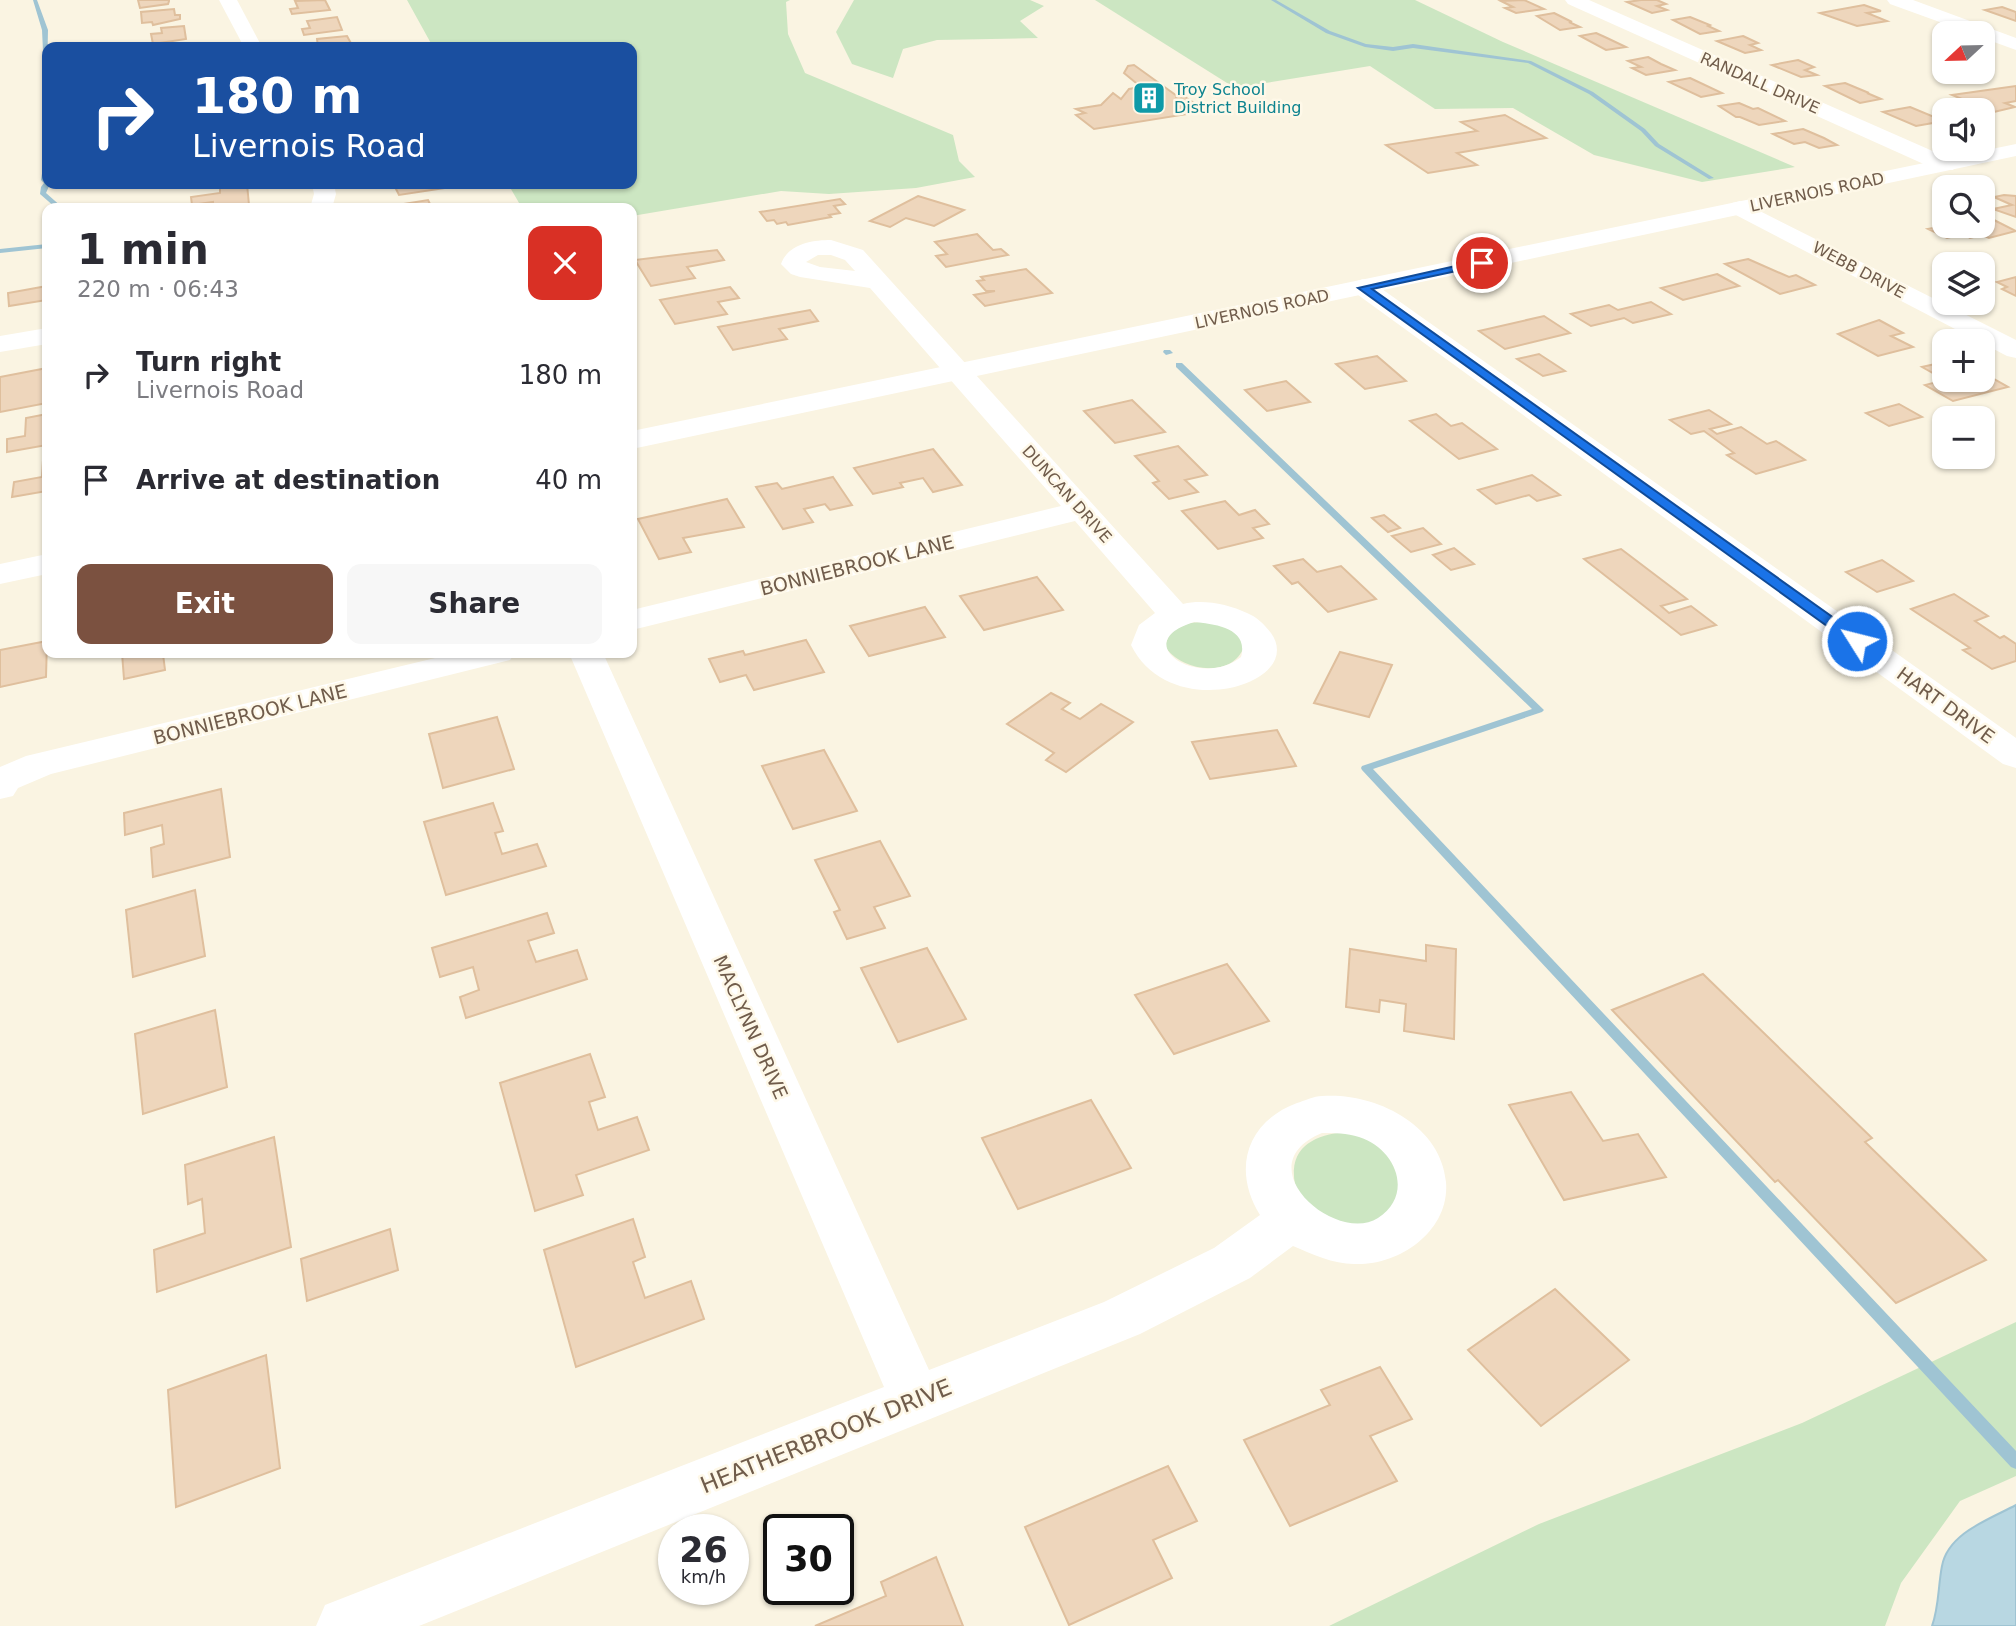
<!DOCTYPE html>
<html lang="en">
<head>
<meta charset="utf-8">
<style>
  :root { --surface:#fff; --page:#f7f7f7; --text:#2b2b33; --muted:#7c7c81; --accent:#7b5140 }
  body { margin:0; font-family:"DejaVu Sans",sans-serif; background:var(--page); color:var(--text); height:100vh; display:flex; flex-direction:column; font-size:26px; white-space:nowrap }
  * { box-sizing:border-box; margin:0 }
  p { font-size:23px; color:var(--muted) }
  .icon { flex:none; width:38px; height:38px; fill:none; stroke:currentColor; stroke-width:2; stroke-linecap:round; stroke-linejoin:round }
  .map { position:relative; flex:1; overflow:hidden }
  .panel { position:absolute; left:42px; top:203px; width:595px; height:455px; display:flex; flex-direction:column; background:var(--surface); border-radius:14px; box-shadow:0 2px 5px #0004 }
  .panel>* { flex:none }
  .banner { position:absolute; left:42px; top:42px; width:595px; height:147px; border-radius:14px; box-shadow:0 2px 5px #0004; background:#1a4fa0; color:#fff; overflow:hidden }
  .needle { width:46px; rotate:248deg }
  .fabs { position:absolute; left:1932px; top:21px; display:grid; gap:14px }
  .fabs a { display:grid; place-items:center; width:63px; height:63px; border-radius:14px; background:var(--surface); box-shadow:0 2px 5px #0004; font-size:35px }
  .speed { position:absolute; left:658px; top:1514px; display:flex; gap:14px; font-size:35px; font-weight:700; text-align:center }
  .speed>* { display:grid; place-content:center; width:91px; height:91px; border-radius:50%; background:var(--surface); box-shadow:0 2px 5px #0004; line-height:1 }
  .speed small { font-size:18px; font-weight:400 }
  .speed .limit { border:4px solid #111; border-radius:10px; background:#fff; color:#111 }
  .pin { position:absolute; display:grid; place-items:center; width:60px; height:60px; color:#fff; margin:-30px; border:4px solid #fff; border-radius:50%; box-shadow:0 2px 7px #0007 }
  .me { position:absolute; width:77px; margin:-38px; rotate:306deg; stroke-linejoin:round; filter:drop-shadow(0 0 5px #0008) }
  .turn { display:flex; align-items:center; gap:24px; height:147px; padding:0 35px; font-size:32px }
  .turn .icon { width:91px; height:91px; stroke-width:2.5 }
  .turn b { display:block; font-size:49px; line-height:60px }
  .round { display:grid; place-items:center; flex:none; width:74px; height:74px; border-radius:14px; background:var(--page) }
  .head { display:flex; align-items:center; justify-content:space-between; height:119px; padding:0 35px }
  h1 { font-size:42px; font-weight:600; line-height:52px }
  .action { display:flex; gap:14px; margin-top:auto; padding:14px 35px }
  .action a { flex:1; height:80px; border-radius:14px; background:var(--accent); color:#fff; font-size:28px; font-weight:600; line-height:80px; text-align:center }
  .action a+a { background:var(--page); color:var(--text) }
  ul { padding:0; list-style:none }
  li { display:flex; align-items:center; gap:21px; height:105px; padding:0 35px }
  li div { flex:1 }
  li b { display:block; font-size:26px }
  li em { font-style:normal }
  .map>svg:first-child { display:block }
  .green { fill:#cce6c2 }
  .water { fill:#b8d7e2; stroke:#9fc4d3; stroke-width:2 }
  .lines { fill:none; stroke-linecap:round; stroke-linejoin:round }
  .stream { fill:#9fc4d3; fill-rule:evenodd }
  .building { fill:#eed6bc; stroke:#dfbf9d; stroke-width:2 }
  .minor { fill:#fff; fill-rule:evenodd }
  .secondary { fill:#fff; fill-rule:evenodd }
  .route { fill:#1a73e8; stroke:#114b97; stroke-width:2 }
  .labels { text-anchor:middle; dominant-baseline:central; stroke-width:5; stroke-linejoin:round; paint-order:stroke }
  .far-street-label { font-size:16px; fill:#705c4b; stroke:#fef8e8 }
  .far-culture-label { font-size:16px; fill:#0d838f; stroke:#fef8e8; text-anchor:start }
  .street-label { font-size:19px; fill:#705c4b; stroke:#fef8e8 }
  .near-street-label { font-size:23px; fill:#705c4b; stroke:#fef8e8 }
</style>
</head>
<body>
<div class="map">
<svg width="2016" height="1626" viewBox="0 0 2016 1626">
  <rect width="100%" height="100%" fill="#faf4e2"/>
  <g class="green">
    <path d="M407,0H790L786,2L788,34L805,73L953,135L959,161L975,177L916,188L829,194L781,191L632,216V208H522L508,184H632V47H433Z"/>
    <path d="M854,0H1030L1044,6L1020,21L1038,38L937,40L903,49L893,78L852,64L836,32Z"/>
    <path d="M1095,0H1415L1503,42L1795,167L1702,182L1594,155L1513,108L1435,109L1370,66L1235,88Z"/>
    <path d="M1201,622C1219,623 1237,628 1244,646C1234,679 1180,672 1165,646L1170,632L1189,623Z"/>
    <path d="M1344,1132L1364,1136L1395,1158L1404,1190C1399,1198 1393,1212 1386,1217C1360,1234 1319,1219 1301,1196C1297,1191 1294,1182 1294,1176C1292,1145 1317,1135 1344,1132Z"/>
    <path d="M2016,1322V1476L1960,1501L1901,1583L1885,1626H1329L1539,1524L1802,1423Z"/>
  </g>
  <path class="water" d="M2016,1505V1626H1932C1939,1607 1938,1586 1942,1566C1948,1533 1990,1519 2016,1505Z"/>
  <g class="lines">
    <g class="stream">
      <path d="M33,0H37L48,30L47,74L44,72L42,30Z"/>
      <path d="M1271,0H1276L1330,31L1366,44L1393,47L1413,44L1531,61L1593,92L1645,129L1659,144L1714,178L1709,179L1655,146L1641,131L1589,94L1528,63L1413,48L1393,51L1365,47L1326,33Z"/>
      <path d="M47,86V99L42,93Z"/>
      <path d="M47,159V184H50L46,193L63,208H56L40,194L41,187L44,183L41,180L44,161Z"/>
      <path d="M47,244V248L0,253V249Z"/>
      <path d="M1164,350H1170L1173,353L1166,355L1163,352Z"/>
      <path d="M1176,363H1182L1544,710L1542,712L1373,769L2016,1451V1469L2011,1467L1362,770L1361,768L1362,766L1532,709L1176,367Z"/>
    </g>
  </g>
  <g class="building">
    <path d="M138,0H169V1L168,4L140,8Z"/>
    <path d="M325,0L330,10L292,14L290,9L298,8L295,1Z"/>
    <path d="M1524,0L1544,9L1516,13L1505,8L1513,7L1501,1Z"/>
    <path d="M1641,0H1657L1666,4L1657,6L1667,10L1652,13L1627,2Z"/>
    <path d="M1864,5L1881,11L1867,13L1887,21L1857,26L1820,13Z"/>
    <path d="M2002,7L2016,12V21L1985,10Z"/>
    <path d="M174,9L175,15H180V19L153,25L152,22L142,23L141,12Z"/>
    <path d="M1554,13L1572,22H1569L1580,27L1560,30L1537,16Z"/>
    <path d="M337,17L342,30L304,35L302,29L310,28L307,21Z"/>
    <path d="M1690,17L1710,25L1708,26L1719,31L1700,34L1673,20Z"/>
    <path d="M184,26L186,39L153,44L151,34L162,33L161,28Z"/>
    <path d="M1596,33L1607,38L1626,47L1606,50L1580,36Z"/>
    <path d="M347,36L353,47H318L317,39Z"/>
    <path d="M1743,36L1758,43L1750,45L1761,50L1745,53L1717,41Z"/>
    <path d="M1648,57L1661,64L1675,70L1646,75L1632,68L1641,67L1628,61Z"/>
    <path d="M1798,60L1814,67L1805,70L1817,75L1801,77L1772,65Z"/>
    <path d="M1134,65L1177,96L1176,98L1185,97L1206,111L1094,129L1076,115L1085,113L1076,109L1101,105L1113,93L1121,99L1129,89L1141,87L1124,73L1128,66Z"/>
    <path d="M1690,78L1722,93L1701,97L1669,82Z"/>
    <path d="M1845,83L1869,93H1867L1881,99L1860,103L1825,86Z"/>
    <path d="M2016,86V101L2005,103L2015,107L1994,112L1952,95Z"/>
    <path d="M1739,103L1753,109L1758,108L1785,121L1759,125L1740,117H1736L1719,106Z"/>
    <path d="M1910,107L1944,121L1916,126L1883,112Z"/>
    <path d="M1505,115L1546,138L1457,153L1477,165L1428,173L1386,145L1477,131L1461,122Z"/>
    <path d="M1803,129L1824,138L1837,145L1819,148L1805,142L1794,144L1773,134Z"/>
    <path d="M247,184L249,205L213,208V202L192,205L191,197L220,193V185Z"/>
    <path d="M405,184H443L445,188L399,195L395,187Z"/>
    <path d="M2004,195L2016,196V217L1993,209L2012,205L1994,197Z"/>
    <path d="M918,196L964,210L934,226L906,218L890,227L870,221Z"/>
    <path d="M840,199L845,204L834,206L840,213L829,215L831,217L788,225L786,222L777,224L774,220L767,221L760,212Z"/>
    <path d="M428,200L432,208H392L391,206Z"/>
    <path d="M1994,220L2016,231L1989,238L1982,235L1970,238L1963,234L1947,238L1928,229L1944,226H1983V223Z"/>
    <path d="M977,234L993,250L1001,249L1008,255L946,267L936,256L947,254L935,242Z"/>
    <path d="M717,250L724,260L687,267L695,278L651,286L635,260Z"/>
    <path d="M1748,259L1789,277L1796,275L1815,285L1780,294L1725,264Z"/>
    <path d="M1026,269L1052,293L985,306L974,295L995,291H986L977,281L984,280L981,277Z"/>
    <path d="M1717,274L1739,286L1683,300L1661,288Z"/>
    <path d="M2016,277V296L2002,289L2007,287L1997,282Z"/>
    <path d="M47,286V300L9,306L8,293Z"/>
    <path d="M730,287L739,298L718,302L727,314L675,324L660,300Z"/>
    <path d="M1651,302L1671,314L1633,323L1624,318L1591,326L1571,314L1609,305L1618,310Z"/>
    <path d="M810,310L818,321L779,329L787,339L733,350L718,327Z"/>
    <path d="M1544,316L1570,333L1505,349L1479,331Z"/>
    <path d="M1879,320L1903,333L1891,336L1913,347L1878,356L1838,334Z"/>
    <path d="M1539,354L1565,371L1543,376L1517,359Z"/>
    <path d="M1377,356L1406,381L1365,389L1336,364Z"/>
    <path d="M1944,362V380H1983L1985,374L2008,387L1953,401L1925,385L1945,380L1922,367Z"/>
    <path d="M47,368V403L0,412V377Z"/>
    <path d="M1286,381L1310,402L1267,411L1245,390Z"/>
    <path d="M1132,400L1165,432L1115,443L1084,411Z"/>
    <path d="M1899,404L1922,417L1889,426L1866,413Z"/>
    <path d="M1709,410L1731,424L1710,429L1717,434L1741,427L1767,444L1776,441L1805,460L1756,474L1727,455L1734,453L1704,431L1691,434L1670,420Z"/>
    <path d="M47,414V445L7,452V439L25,436L26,418Z"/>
    <path d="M1436,414L1451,426L1462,423L1497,449L1459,459L1410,421Z"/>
    <path d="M1178,446L1207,475L1185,480L1198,492L1169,499L1153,483L1159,481L1135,456Z"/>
    <path d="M933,449L962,485L933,492L923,478L900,483L903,487L873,494L854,468Z"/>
    <path d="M47,459V491L12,497L14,482L42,477L43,460Z"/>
    <path d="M1532,475L1560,495L1537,501L1529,495L1496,504L1478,490Z"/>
    <path d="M833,477L852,505L830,510L825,504L804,509L813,522L783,529L756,487L777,483L782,489Z"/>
    <path d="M727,499L744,527L683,538L691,552L659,559L638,519Z"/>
    <path d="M1225,501L1239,515L1255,510L1269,524L1253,528L1263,538L1218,549L1182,511Z"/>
    <path d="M1384,515L1400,528L1388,532L1372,518Z"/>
    <path d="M1423,528L1441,544L1411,552L1392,536Z"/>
    <path d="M1454,548L1474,564L1451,570L1433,555Z"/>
    <path d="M1621,549L1687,599L1661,606L1669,613L1691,606L1716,625L1681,635L1584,559Z"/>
    <path d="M1303,559L1317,572L1341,566L1376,599L1328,612L1298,582L1292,584L1274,566Z"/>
    <path d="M1882,560L1913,581L1877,592L1846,572Z"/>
    <path d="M1037,577L1063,610L984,630L960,596Z"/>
    <path d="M1954,594L1988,616L1975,621L2000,638L2004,636L2016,644V661L1992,669L1963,650L1970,648L1911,609Z"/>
    <path d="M925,607L945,637L869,656L850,626Z"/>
    <path d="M806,640L824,672L754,690L746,675L720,682L709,659L743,651L745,655Z"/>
    <path d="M47,641L46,677L0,687V650Z"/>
    <path d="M1340,652L1392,665L1369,717L1314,703Z"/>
    <path d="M122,653H166L163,654L165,670L124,679Z"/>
    <path d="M1051,693L1070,703L1062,709L1080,719L1101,704L1133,722L1066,772L1046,760L1054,753L1007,724Z"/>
    <path d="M497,717L514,769L443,788L429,734Z"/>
    <path d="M1277,730L1296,766L1210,779L1192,742Z"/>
    <path d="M824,750L857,811L793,829L762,766Z"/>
    <path d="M221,789L230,857L153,877L151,848L164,844L162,825L125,835L124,813Z"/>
    <path d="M493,803L503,831L495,833L502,854L537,844L546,866L446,895L424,822Z"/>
    <path d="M880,841L910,896L874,907L885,928L847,939L834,912L840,910L815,860Z"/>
    <path d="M195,890L205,956L133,977L126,910Z"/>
    <path d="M547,913L554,933L528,941L536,962L577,950L587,979L466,1018L460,997L479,990L473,967L440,977L432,948Z"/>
    <path d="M1426,945L1456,949L1454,1039L1404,1031L1406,1004L1380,1000L1379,1012L1346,1007L1350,949L1426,961Z"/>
    <path d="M927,948L966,1019L898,1042L861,968Z"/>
    <path d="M1227,964L1269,1021L1174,1054L1135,995Z"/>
    <path d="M1703,974L1872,1138L1865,1142L1986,1260L1896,1303L1778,1180L1775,1182L1612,1010Z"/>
    <path d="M215,1010L227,1087L143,1114L135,1034Z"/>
    <path d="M590,1054L605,1097L589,1102L598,1130L637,1117L649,1150L576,1175L583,1195L535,1211L500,1083Z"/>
    <path d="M1571,1092L1603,1141L1638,1134L1666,1177L1564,1200L1509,1105Z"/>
    <path d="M1091,1100L1131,1168L1018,1209L982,1138Z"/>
    <path d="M274,1137L291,1247L157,1292L154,1250L205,1233L202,1199L188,1204L185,1165Z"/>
    <path d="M633,1219L645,1257L633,1262L645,1298L691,1281L704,1319L576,1367L544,1250Z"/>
    <path d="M390,1229L398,1270L307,1301L301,1259Z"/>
    <path d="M1555,1289L1629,1360L1541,1426L1468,1350Z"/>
    <path d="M266,1355L280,1468L176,1507L168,1390Z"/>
    <path d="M1380,1367L1412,1419L1370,1436L1397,1481L1290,1526L1244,1440L1330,1405L1321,1390Z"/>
    <path d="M1168,1466L1197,1521L1153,1540L1172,1578L1069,1625L1025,1527Z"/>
    <path d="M936,1557L963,1626H815L886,1596L881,1582Z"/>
  </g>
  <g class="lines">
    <g class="minor">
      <path d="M219,0H237L262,47H244Z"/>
      <path d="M1565,0H1589L1953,160L1956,165L1953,170H1937L1568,4Z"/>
      <path d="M1887,0H1913L2016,38V50L1983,38V33H1970L1890,4Z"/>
      <path d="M312,184H334L336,194L332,208H310L314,194Z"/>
      <path d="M1740,201L2016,340V358L2007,356L1732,213L1729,208L1732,203Z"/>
      <path d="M831,240L863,250L1183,604C1203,599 1228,604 1247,613C1257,617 1264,624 1271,633C1307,684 1170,725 1131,645L1139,625L1155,613L1075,521L632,630V610L1061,506L870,288L800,277L791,274L781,264C788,244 812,240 831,240ZM831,255L845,260L855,271L820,267L806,262L818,255ZM1194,622C1215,624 1249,628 1241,657C1200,690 1126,643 1194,622Z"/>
      <path d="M1363,279L1372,282L2016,738V768L2003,764L1354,292L1350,287L1354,282Z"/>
      <path d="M47,328V344L0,352V336Z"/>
      <path d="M456,653H515L510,660L51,774L18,788L13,796L0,799V767L26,756Z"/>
      <path d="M569,653H603L929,1370L1104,1302L1214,1248L1260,1215C1232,1170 1246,1122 1297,1103C1304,1101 1314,1096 1322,1096C1374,1092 1441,1124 1446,1182C1450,1231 1399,1266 1354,1264C1333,1264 1312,1254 1293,1246L1250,1278L1140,1334L419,1626H316L325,1605L884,1387ZM1322,1133C1334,1133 1347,1133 1359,1137C1395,1148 1415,1194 1378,1218C1335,1245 1244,1165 1322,1133Z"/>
    </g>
    <g class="secondary">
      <path d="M2016,144V156L632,449V431Z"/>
      <path d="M47,554V574L0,584V564Z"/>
    </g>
  </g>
  <path class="route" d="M1482,260L1485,261V265L1372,289L1862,638V644H1852L1358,288Z"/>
  <defs>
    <symbol id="building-square" viewBox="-11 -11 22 22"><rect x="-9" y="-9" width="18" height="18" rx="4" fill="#0f9aa8" stroke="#fef8e8"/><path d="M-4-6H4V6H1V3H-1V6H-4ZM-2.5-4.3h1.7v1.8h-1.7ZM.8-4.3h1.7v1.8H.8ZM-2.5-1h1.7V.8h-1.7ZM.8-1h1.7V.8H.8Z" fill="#fff"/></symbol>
  </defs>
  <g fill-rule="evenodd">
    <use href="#building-square" x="1130" y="79" width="38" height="38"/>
  </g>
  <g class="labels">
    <g class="far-street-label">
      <text transform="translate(1760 83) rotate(24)">RANDALL DRIVE</text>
      <text transform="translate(1817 192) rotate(-12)">LIVERNOIS ROAD</text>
      <text transform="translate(1859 270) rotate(28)">WEBB DRIVE</text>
      <text transform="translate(1262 309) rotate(-12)">LIVERNOIS ROAD</text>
      <text transform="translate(1067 494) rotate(48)">DUNCAN DRIVE</text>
    </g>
    <g class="far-culture-label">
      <text x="1174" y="89">Troy School<tspan x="1174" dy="18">District Building</tspan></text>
    </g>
    <g class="street-label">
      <text transform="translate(857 565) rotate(-14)">BONNIEBROOK LANE</text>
      <text transform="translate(1946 705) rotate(36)">HART DRIVE</text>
      <text transform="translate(250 714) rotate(-14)">BONNIEBROOK LANE</text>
      <text transform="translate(751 1027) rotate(66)">MACLYNN DRIVE</text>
    </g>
    <g class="near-street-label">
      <text transform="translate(826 1436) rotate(-22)">HEATHERBROOK DRIVE</text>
    </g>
  </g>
</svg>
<div class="fabs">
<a><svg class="needle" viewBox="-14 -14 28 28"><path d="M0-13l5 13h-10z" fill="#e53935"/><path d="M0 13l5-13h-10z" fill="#7c7c81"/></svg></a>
<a><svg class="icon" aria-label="sound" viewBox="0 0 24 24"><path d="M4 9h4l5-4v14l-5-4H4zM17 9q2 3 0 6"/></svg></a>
<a><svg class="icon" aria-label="search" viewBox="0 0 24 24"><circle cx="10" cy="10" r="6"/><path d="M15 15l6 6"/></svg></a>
<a><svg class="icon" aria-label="layers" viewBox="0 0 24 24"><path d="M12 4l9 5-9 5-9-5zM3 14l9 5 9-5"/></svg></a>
<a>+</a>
<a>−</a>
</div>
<div class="speed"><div>26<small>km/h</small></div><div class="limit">30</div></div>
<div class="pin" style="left:1482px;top:263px;background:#d93025"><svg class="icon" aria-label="arrive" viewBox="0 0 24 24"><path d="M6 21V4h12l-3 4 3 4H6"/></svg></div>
<svg class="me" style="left:1857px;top:641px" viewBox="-20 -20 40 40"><circle r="17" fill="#1a73e8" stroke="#fff" stroke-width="3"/><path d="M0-11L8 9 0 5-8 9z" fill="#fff"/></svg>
<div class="banner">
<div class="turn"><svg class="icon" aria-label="right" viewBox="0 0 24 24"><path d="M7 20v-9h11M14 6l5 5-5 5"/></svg><div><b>180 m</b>Livernois Road</div></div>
</div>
<section class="panel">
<div class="head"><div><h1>1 min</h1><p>220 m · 06:43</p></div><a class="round" style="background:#d93025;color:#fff"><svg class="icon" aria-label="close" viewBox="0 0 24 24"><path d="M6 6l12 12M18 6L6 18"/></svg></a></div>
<ul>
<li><svg class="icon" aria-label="right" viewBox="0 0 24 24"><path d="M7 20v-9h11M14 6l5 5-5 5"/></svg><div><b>Turn right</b><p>Livernois Road</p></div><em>180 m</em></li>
<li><svg class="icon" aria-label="arrive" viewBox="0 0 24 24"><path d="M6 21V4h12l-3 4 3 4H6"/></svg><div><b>Arrive at destination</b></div><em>40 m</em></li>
</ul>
<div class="action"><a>Exit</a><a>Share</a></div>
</section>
</div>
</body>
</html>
